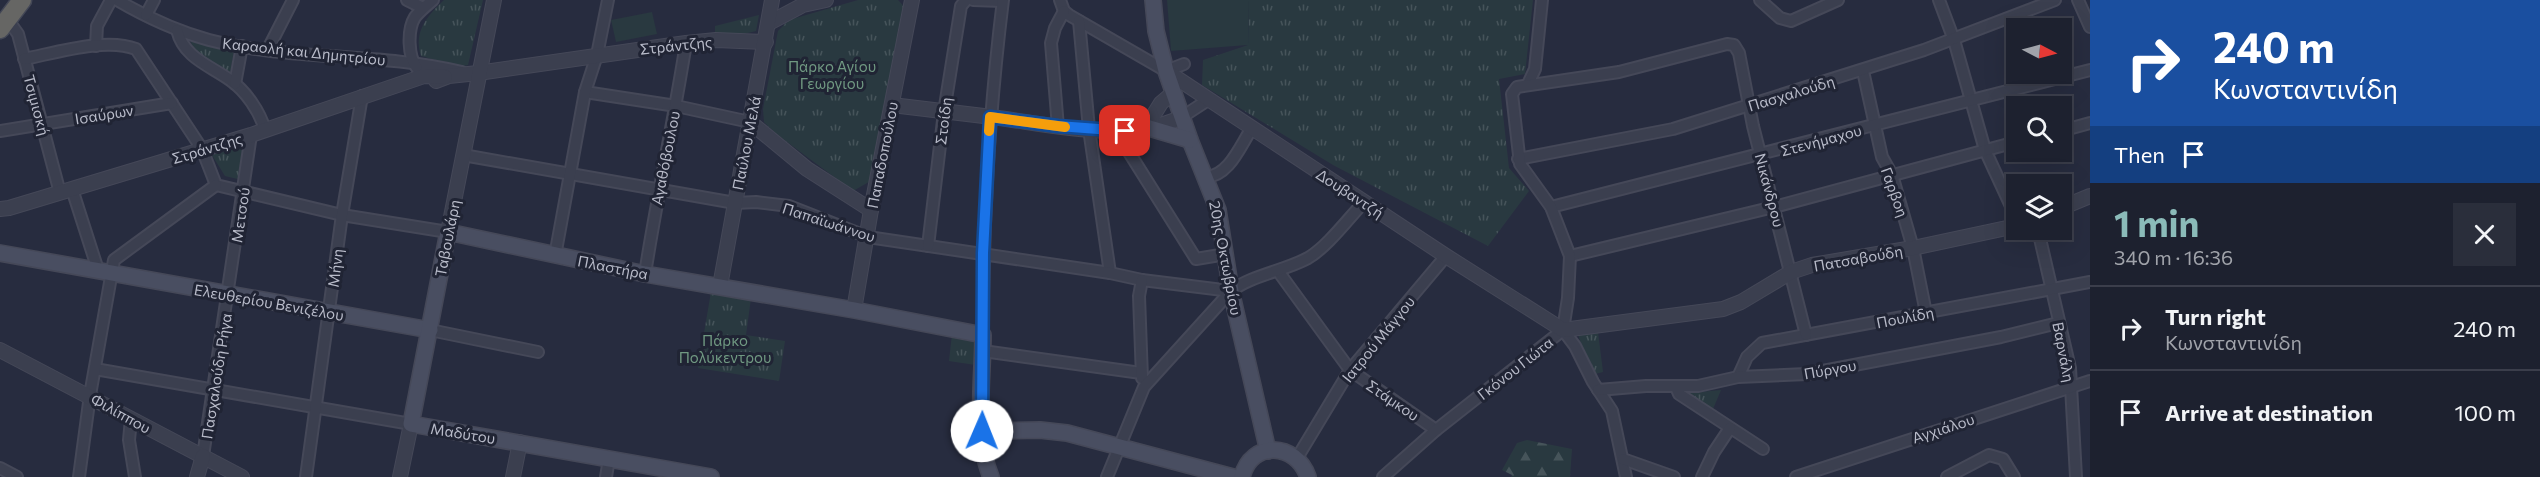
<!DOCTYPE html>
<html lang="en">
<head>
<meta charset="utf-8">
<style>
  :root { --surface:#1d212f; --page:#2a2e3b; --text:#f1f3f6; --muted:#a0a3aa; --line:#3b3e4b; --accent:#8bbbb9 }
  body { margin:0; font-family:Commissioner,sans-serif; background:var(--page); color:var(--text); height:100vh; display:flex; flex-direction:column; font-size:22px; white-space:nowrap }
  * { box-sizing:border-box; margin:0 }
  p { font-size:20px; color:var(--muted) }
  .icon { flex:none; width:33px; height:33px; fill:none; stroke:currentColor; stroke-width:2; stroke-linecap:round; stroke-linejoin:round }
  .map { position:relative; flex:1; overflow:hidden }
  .sheet { display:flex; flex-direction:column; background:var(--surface); width:450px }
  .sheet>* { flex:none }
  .banner { background:#1a4fa0; color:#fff; overflow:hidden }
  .needle { width:39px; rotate:96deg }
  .buttons { position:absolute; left:2006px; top:18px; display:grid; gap:12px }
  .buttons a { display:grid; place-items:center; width:66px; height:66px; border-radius:0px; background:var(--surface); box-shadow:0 6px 24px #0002,0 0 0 2px var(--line); font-size:30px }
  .pin { position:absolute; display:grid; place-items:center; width:51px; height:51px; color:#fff; margin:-26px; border-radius:12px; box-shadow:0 3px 9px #0006 }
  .me { position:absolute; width:66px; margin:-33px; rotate:1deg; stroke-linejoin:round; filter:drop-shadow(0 0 4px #0008) }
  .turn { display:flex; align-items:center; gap:21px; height:126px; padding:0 24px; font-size:27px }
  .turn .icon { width:78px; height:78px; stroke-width:2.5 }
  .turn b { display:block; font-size:42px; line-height:51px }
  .then { display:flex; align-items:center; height:57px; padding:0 24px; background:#0003; gap:12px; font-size:22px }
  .round { display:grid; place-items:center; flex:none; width:63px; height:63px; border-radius:0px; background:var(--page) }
  .summary { display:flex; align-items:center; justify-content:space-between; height:102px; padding:0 24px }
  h1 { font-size:36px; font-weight:700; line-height:45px; color:var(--accent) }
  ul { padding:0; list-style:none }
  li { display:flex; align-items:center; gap:18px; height:84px; padding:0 24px; border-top:2px solid var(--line) }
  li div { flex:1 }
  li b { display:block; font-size:22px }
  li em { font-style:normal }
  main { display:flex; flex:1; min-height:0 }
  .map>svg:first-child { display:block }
  .grass { fill:url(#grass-tufts) }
  .forest { fill:url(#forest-firs) }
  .garden { fill:#293940 }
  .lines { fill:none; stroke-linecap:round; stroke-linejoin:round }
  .minor-casing { stroke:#454858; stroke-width:14 }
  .tertiary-casing { stroke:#454858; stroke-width:16 }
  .secondary-casing { stroke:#454858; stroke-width:18 }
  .trunk-casing { stroke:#434756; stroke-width:21 }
  .minor { stroke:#3b3f4f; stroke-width:10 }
  .tertiary { stroke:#3b3f4f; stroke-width:14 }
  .secondary { stroke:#494e61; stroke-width:15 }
  .trunk { stroke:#666664; stroke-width:18 }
  .route-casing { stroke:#114b97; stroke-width:15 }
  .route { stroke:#1a73e8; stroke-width:10 }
  .slow { stroke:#f59e0b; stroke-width:10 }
  .labels { text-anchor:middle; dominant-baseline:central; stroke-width:6; stroke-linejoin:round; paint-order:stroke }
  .street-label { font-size:15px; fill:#b8bbc9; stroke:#202434 }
  .park-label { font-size:15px; fill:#709982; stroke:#202434 }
</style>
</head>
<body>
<main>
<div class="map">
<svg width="2090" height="477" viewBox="0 0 2090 477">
  <defs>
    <pattern id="grass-tufts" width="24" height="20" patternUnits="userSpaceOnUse" patternTransform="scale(1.5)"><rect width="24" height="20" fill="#293940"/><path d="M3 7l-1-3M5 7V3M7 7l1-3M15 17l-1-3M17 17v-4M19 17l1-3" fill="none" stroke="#46545a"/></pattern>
    <pattern id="forest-firs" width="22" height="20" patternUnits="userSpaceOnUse" patternTransform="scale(1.5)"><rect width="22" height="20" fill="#293940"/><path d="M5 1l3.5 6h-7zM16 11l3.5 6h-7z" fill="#46545a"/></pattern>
  </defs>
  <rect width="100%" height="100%" fill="#272c3f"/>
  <g class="grass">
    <path d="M444,0H483L468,65L460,67L421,56C413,32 427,16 444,0Z"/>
    <path d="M858,0H898L908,11L874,179L853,191L775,133L764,122L763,109L778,31L789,20Z"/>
    <path d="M1249,0H1533L1525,74L1499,79L1509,168L1529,191L1488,246L1333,165L1202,85L1203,60L1248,45Z"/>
    <path d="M759,15L756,31L735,36L715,33V26Z"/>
    <path d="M190,39L234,50L230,74L194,53Z"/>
    <path d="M245,145L242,180L225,176L212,155Z"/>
    <path d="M711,292L751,298L746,335L785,341L779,381L698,368Z"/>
    <path d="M1598,332L1603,372L1591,375L1578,334Z"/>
    <path d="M952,334L985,339L982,366L949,361Z"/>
    <path d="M1721,390L1713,409L1688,393Z"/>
  </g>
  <path class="forest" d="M1527,440L1572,449L1570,477H1511L1512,475L1502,470L1517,443Z"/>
  <g class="garden">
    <path d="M1167,0H1249L1248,45L1171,51Z"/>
    <path d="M652,12L657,34L616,42L611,20Z"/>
  </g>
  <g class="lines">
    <defs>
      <g id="minor">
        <path d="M117,0C146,17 176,31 209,40C291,61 379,52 462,72"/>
        <path d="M407,0L423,8"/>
        <path d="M973,0L1002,1"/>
        <path d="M1060,0L1064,11L1069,15L1166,71L1184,64"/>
        <path d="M1760,0L1780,18L1791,21L1838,0"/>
        <path d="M1939,0L1954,40L1985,150L2016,217"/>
        <path d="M2078,0L2090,27"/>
        <path d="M146,15L154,0"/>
        <path d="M8,20L18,34L60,193"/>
        <path d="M1079,21L1089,129L1110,273"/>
        <path d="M177,30C184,58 209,65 230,80C246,91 260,112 265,130"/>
        <path d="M96,46L97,26L111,0"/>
        <path d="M268,49L293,0"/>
        <path d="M24,59C55,53 106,37 136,49L202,149L216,185L342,215L448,232"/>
        <path d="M417,68C408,57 407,30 415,17C420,11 427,5 433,0"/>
        <path d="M1863,71L1882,157L1892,175L1913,248L1926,313"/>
        <path d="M235,84L242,46"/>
        <path d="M1528,84L1535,69L1542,0"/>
        <path d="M585,92L676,106L750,122"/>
        <path d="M1182,117L1208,100"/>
        <path d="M1058,127L1051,43L1055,28L1064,11"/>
        <path d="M1115,130L1196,259L1226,254"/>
        <path d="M0,131L172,103"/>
        <path d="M2061,131L2090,123"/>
        <path d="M463,155L735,203L756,202L789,206L868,237L1110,273L1142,280L1231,291"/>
        <path d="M1518,159L1673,129L1924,50L2055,0"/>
        <path d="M1206,177C1229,176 1240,146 1252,128"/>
        <path d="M72,189L98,270"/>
        <path d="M1551,207L2090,70"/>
        <path d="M2038,230L2070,368L2076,477"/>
        <path d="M928,246L944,112L961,6L966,0"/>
        <path d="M555,256L585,92L597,55L608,0"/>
        <path d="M1570,256L1774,207L2016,142"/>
        <path d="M1278,271L1350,370L1436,430"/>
        <path d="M645,274C657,196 674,120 686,43"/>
        <path d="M430,330L538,352"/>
        <path d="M1563,330L1575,346L1593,382L1612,411L1626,477"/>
        <path d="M983,335C983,223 989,112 1003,0"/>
        <path d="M983,351L1141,373"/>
        <path d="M95,369L411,424"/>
        <path d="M1738,377L1747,357L1762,343L2090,282"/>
        <path d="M1142,378L1139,296L1142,280"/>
        <path d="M1676,387L1679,394L1763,449"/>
        <path d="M1598,390L1646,386H1698L1738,377L1807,374L2001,337L2058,323"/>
        <path d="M131,419L129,440L135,477"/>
        <path d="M203,456L251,135"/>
        <path d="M1297,458L1350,370L1446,256"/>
        <path d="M1623,459L1674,477"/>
        <path d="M0,468L17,477"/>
        <path d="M79,477L90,395L114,260L216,185"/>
        <path d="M306,477L342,215L362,96"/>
        <path d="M606,477L609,459"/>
        <path d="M1107,477L1144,387L1231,291C1252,275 1284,271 1308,258C1327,247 1348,219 1364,202"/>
        <path d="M1383,477L1436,430L1563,330L1568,298L1570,256L1551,207L1520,164L1512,94L1517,87L1619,72L1727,44L1734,45L1739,53L1753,126L1806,335"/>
        <path d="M1702,477L1714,452L1730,428"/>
        <path d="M1796,477L2090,381"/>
        <path d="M1947,477L1989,455L2003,459L2014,477"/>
      </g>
      <g id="tertiary">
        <path d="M769,23L803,5L826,0"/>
        <path d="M1166,71L1446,256L1563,330L1723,309L1741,302L1791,272L1812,265L1913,248L2016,226"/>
        <path d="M436,81L449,76L478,73L686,43L716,40L766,42"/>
        <path d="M892,105C925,109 959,113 992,117C1053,125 1124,144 1182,117"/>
        <path d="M750,122L807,169L871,210"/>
        <path d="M1146,127L1161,103L1174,92"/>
        <path d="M2061,208L2090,196"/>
        <path d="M0,209L9,208L251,135L424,76L445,77"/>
        <path d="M448,232L494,0"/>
        <path d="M720,286L772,0"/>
        <path d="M854,310L871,210L912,0"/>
        <path d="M0,350L242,477"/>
        <path d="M197,477L203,456"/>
        <path d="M400,477L411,424"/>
        <path d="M513,477L520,442"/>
      </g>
      <g id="secondary">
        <path d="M1153,0L1156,31L1166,71L1190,140L1218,210L1231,291L1268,451"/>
        <path d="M1146,127L1190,140"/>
        <path d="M0,253L430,330"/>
        <path d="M982,431L1040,430L1067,433L1233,477"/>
        <path d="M711,477L411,424L448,232L645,274L854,310L983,335C983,378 974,437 991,477"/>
        <path d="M1242,477C1251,440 1296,442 1308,477"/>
      </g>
      <path id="trunk" d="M0,29L22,0"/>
    </defs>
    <use href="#minor" class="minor-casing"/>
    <use href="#tertiary" class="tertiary-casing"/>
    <use href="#secondary" class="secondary-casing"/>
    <use href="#trunk" class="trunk-casing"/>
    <use href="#minor" class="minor"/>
    <use href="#tertiary" class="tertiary"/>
    <use href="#secondary" class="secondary"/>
    <use href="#trunk" class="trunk"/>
  </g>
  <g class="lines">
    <defs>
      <path id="route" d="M982,431L983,253L990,117L1058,126L1125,131"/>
    </defs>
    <use href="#route" class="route-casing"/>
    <use href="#route" class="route"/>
    <path class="slow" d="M989,131L990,117L1065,127"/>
  </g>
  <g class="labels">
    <g class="street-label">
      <text transform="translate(676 45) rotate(-6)">Στράντζης</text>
      <text transform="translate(304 51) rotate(6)">Καραολή και Δημητρίου</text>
      <text transform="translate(1791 93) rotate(-17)">Πασχαλούδη</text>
      <text transform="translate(37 105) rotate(75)">Τσιμισκή</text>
      <text transform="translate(104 114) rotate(-9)">Ισαύρων</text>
      <text transform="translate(943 121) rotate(-83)">Στοίδη</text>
      <text transform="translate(1821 140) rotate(-15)">Στενήμαχου</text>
      <text transform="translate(746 143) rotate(-79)">Παύλου Μελά</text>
      <text transform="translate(207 148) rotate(-17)">Στράντζης</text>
      <text transform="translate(882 155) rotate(-79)">Παπαδοπούλου</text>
      <text transform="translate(665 158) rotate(-79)">Αγαθόβουλου</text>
      <text transform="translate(1770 190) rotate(75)">Νικάνδρου</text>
      <text transform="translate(1895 192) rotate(70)">Γαρβοη</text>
      <text transform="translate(1350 193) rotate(33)">Δουβαντζή</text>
      <text transform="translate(240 215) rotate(-82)">Μετσού</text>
      <text transform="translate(829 222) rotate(18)">Παπαϊωάννου</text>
      <text transform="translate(447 238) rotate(-79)">Ταβουλάρη</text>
      <text transform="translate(1226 258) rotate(79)">20ης Οκτωβρίου</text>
      <text transform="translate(1858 258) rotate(-10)">Πατσαβούδη</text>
      <text transform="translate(613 267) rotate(11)">Πλαστήρα</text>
      <text transform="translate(335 268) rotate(-83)">Μήνη</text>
      <text transform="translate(269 302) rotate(10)">Ελευθερίου Βενιζέλου</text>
      <text transform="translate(1905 317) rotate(-11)">Πουλίδη</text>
      <text transform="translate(1378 339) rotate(-51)">Ιατρού Μάγγου</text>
      <text transform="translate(2064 352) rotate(79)">Βαρνάλη</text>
      <text transform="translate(1515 368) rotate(-38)">Γκόνου Γιώτα</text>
      <text transform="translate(1830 369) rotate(-10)">Πύργου</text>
      <text transform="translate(216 376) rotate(-81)">Πασχαλούδη Ρήγα</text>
      <text transform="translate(1393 400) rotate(34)">Στάμκου</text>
      <text transform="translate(121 413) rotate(29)">Φιλίππου</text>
      <text transform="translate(1943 428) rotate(-18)">Αγχιάλου</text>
      <text transform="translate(463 433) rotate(9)">Μαδύτου</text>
    </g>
    <g class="park-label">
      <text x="832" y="66">Πάρκο Αγίου<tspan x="832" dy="17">Γεωργίου</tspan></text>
      <text x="725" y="340">Πάρκο<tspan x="725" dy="17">Πολύκεντρου</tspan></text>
    </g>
  </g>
</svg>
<div class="buttons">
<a><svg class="needle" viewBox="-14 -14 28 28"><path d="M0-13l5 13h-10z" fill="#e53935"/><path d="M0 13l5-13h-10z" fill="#a0a3aa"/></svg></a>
<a><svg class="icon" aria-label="search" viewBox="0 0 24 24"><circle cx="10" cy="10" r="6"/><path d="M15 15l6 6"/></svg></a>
<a><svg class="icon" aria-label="layers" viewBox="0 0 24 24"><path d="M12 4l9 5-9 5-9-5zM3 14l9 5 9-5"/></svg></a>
</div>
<div class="pin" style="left:1125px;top:131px;background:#d93025"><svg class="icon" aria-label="arrive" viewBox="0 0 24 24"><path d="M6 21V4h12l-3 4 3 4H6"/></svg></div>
<svg class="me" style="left:982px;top:431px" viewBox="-20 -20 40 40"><circle r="19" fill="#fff"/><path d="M0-13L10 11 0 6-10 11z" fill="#1a73e8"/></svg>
</div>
<section class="sheet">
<div class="banner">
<div class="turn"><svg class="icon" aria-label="right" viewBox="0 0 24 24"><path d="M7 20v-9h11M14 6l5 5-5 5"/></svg><div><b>240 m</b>Κωνσταντινίδη</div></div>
<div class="then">Then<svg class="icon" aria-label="arrive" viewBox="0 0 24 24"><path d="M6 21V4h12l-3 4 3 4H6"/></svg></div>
</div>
<div class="summary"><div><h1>1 min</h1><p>340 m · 16:36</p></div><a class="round"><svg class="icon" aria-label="close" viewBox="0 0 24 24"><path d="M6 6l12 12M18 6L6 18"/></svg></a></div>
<ul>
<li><svg class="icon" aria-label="right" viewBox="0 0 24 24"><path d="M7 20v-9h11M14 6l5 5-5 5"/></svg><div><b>Turn right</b><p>Κωνσταντινίδη</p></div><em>240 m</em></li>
<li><svg class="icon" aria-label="arrive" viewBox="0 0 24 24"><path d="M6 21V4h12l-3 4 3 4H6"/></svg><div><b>Arrive at destination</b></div><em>100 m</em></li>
</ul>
</section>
</main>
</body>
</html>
